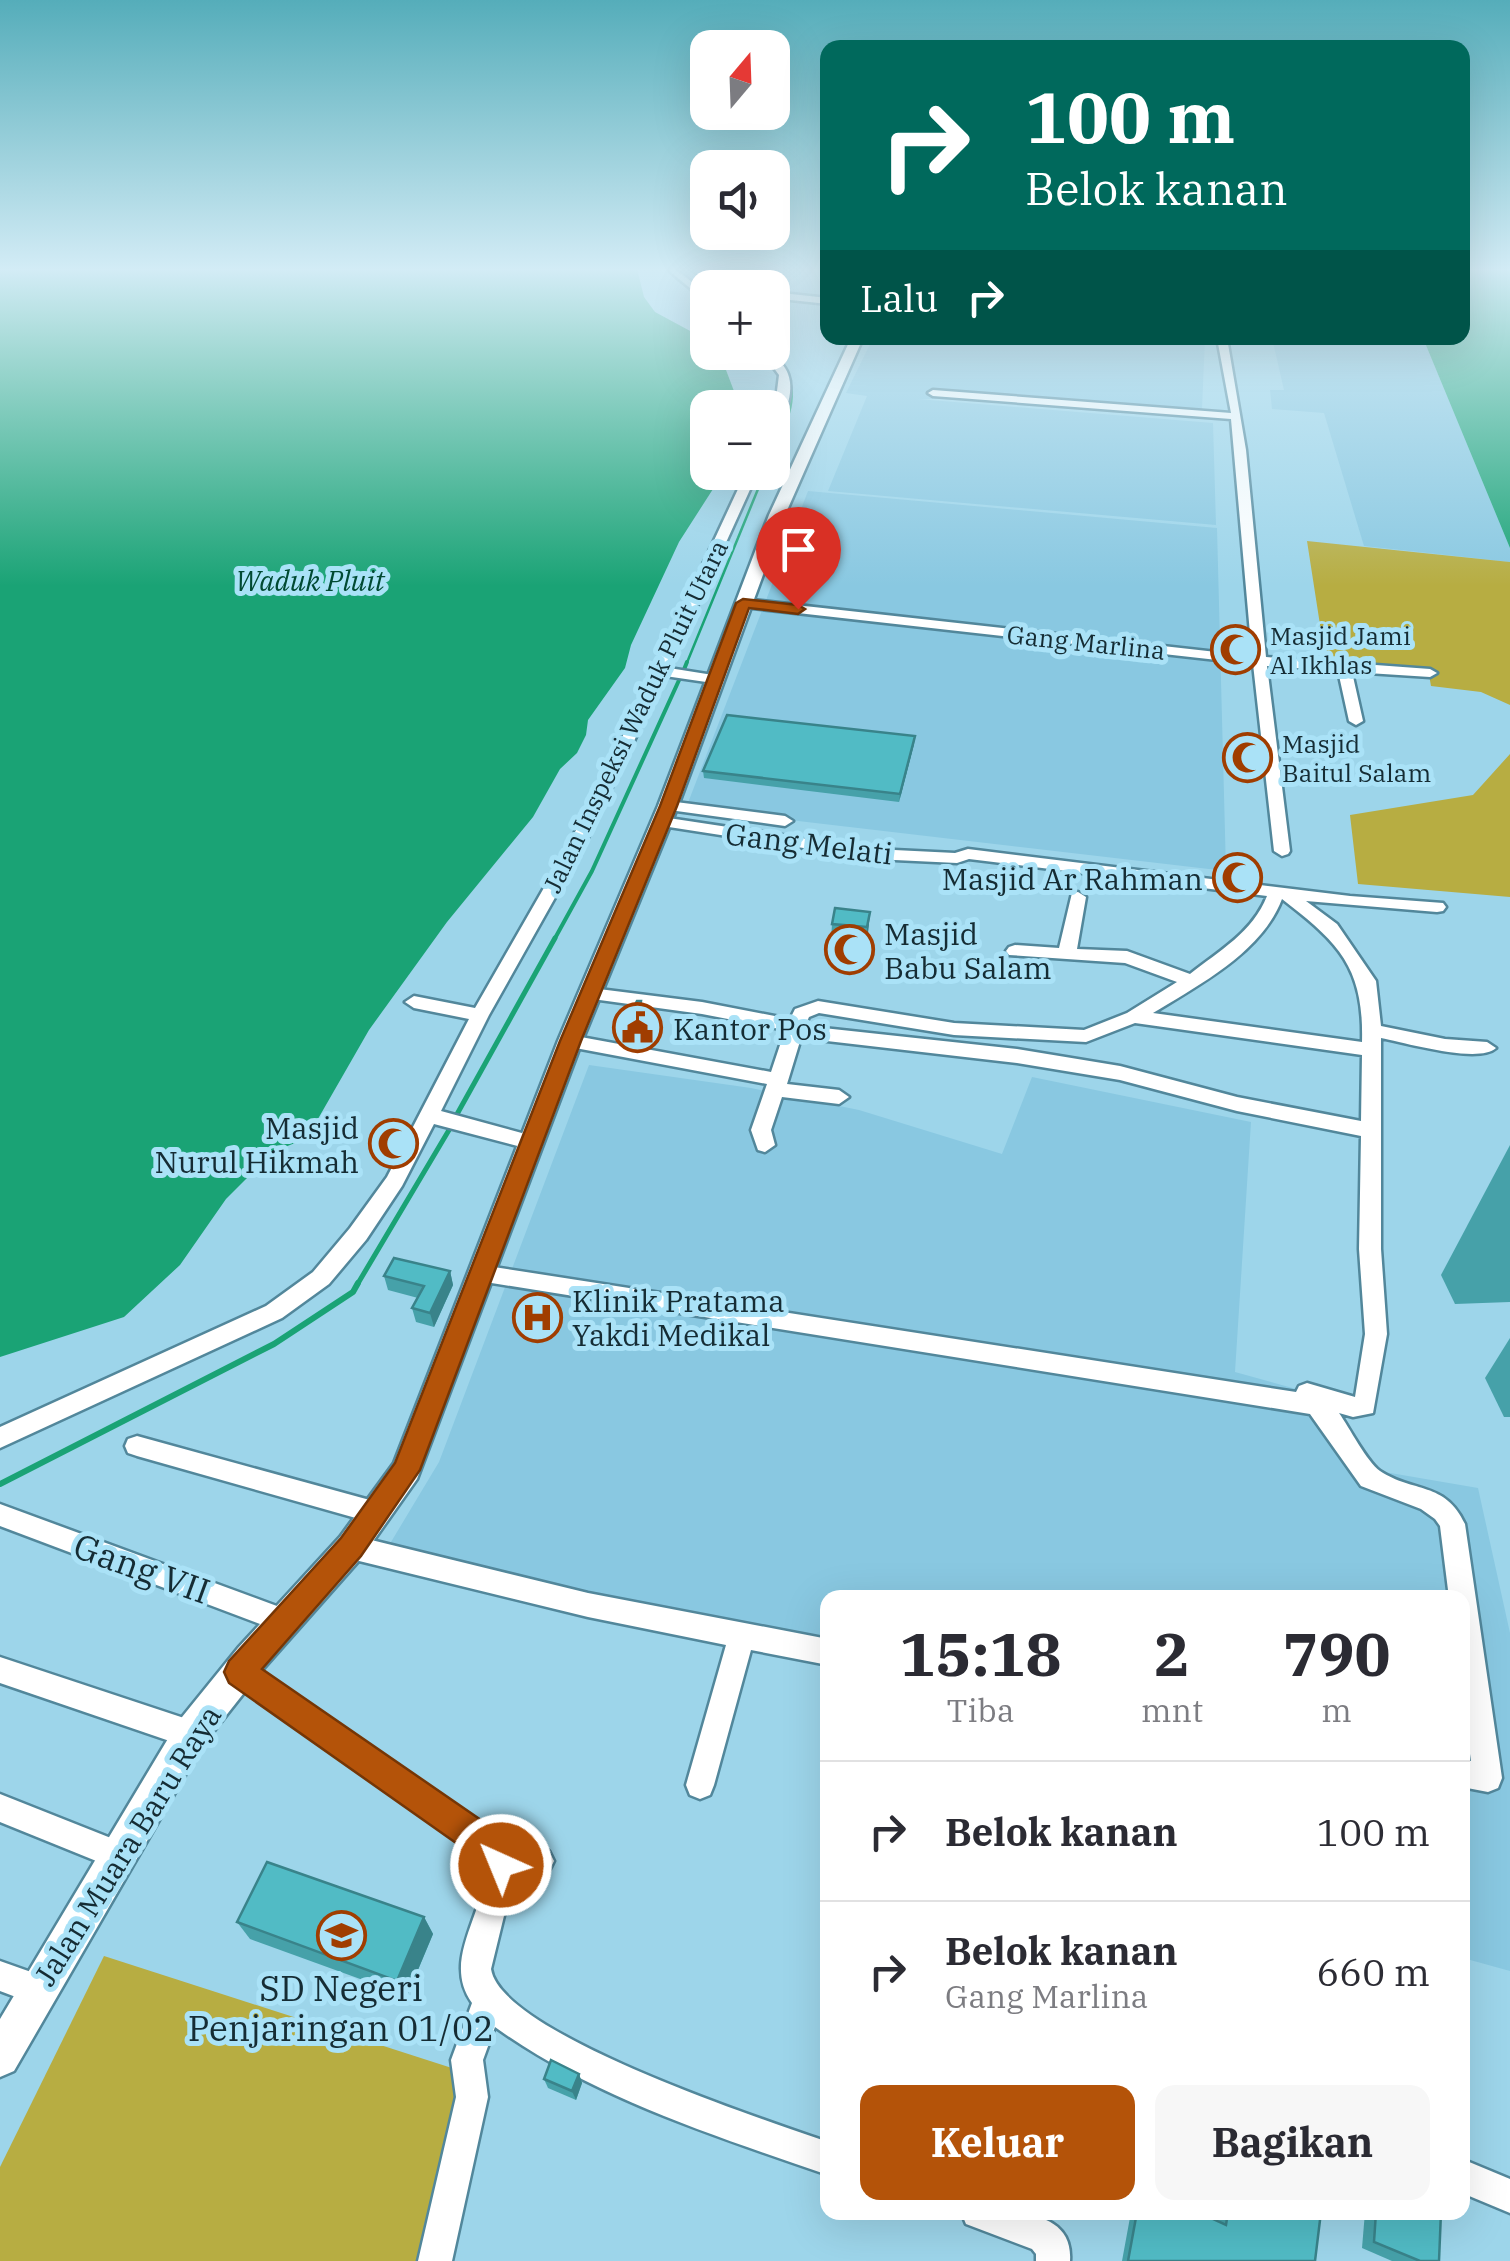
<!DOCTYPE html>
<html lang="id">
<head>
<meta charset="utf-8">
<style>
  :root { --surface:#fff; --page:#f7f7f7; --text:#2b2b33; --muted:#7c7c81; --line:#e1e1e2; --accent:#b45309 }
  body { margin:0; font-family:"IBM Plex Serif",serif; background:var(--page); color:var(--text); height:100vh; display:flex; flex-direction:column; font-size:38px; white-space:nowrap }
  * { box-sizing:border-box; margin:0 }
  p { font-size:32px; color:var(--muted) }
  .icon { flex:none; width:55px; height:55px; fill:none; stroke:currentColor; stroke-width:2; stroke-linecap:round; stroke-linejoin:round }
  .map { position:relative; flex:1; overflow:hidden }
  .side { position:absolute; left:820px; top:1590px; width:650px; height:630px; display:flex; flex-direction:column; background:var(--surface); border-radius:20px; box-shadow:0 10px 40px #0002 }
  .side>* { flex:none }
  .guide { position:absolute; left:820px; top:40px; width:650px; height:305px; border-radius:20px; box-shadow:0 10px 40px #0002; background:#00695c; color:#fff; overflow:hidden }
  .needle { width:65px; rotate:19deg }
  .buttons { position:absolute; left:690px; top:30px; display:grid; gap:20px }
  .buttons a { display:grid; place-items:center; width:100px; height:100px; border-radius:20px; background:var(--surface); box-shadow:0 10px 40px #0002; font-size:50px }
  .pin { position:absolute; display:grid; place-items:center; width:85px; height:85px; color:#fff; margin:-102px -42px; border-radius:50% 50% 50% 0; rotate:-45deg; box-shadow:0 0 10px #0007 }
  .pin .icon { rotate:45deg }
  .me { position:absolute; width:110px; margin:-55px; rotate:316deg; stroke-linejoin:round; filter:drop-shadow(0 0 8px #0008) }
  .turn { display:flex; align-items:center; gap:35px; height:210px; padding:0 40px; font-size:45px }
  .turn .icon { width:130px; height:130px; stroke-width:2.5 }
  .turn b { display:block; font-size:70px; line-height:85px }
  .then { display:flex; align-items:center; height:95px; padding:0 40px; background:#0003; gap:20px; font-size:38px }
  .eta { display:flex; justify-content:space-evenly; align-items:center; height:170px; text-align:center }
  .eta b { font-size:60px; font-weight:700; line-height:70px }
  .action { display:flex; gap:20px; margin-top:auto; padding:20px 40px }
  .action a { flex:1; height:115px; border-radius:20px; background:var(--accent); color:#fff; font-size:40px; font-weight:700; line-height:115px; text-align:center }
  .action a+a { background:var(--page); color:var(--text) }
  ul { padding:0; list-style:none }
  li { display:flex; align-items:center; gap:30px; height:140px; padding:0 40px; border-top:2px solid var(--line) }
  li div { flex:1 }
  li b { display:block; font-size:38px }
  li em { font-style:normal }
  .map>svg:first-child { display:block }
  .built { fill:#89c8e1 }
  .green { fill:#b7ad42 }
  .water { fill:#1aa375 }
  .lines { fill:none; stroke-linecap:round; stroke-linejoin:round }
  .stream-far3 { stroke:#1aa375; stroke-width:2.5 }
  .stream-far2 { stroke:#1aa375; stroke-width:4 }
  .stream-far1 { stroke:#1aa375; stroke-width:5 }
  .stream { stroke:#1aa375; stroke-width:6 }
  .minor-casing { stroke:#52879b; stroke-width:5 }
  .tertiary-casing { stroke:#52879b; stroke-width:5 }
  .minor { fill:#fff; fill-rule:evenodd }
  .tertiary { fill:#fff; fill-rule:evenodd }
  .wall { fill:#46a1a9 }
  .shaded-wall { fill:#39838a }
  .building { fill:#51bbc5; stroke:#39838a; stroke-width:2.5 }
  .route { fill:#b45309; stroke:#753606; stroke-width:2.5 }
  .labels { text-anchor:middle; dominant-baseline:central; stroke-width:10; stroke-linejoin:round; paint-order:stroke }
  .far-poi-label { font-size:25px; fill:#152c34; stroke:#aae2f7; text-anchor:start }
  .far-street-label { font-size:25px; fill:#152c34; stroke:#aae2f7 }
  .far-water-label { font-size:28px; font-style:italic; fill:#014a32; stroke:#aae2f7 }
  .street-label { font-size:30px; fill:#152c34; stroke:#aae2f7 }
  .poi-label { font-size:30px; fill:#152c34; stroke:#aae2f7; text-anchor:start }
  .near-street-label { font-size:35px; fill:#152c34; stroke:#aae2f7 }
  .near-poi-label { font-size:35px; fill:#152c34; stroke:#aae2f7 }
</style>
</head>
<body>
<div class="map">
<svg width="1510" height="2261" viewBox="0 0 1510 2261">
  <rect width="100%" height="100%" fill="#9dd5ea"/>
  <g class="built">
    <path d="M873,338H1205L1202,409L942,389L938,399H918L1213,423L1216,525L828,491L867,396L846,393Z"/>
    <path d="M1272,338H1423L1510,548V562L1364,546L1324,413L1272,409L1270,390H1284Z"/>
    <path d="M808,491L1217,528L1226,871L686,808Z"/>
    <path d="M589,1065L751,1088L859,1110L1002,1154L1032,1077L1251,1122L1235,1372L1332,1399L1367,1469L1478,1488L1510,1633V1971L1463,1958L1462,1598H828L827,1663L385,1552L439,1462Z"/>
  </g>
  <g class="green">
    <path d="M1307,541L1510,562V705L1481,692L1431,686L1428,669L1325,657Z"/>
    <path d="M1510,754V897L1358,884L1350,815L1473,795Z"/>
    <path d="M104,1956L486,2079L441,2261H0V2167Z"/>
  </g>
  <g class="water">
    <path d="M0,269H637L644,297L655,312L705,339L708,352L720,353L731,362L726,370L740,407L708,408V472L713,473L710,482L713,489L679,542L631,645L625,668L588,720L586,735L577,753L560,769L533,817L447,922L369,1030L307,1138L273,1152L226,1199L180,1265L124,1317L0,1357Z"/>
    <path d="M1463,269H1510V548L1423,338H1462Z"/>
  </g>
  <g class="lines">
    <g class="stream-far3">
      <path d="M690,269L711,288"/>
      <path d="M772,346C804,390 792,409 772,455"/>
      <path d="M686,665L765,472"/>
    </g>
    <g class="stream-far2">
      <path d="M683,672L687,662"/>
      <path d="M554,940L592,871L680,678"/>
    </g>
    <g class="stream-far1">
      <path d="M456,1116L555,938"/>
      <path d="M357,1285L449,1130"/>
    </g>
    <path class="stream" d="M0,1484L274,1344L353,1292L358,1283"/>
    <defs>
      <g id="minor">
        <path d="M667,269H676L708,295V303Z"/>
        <path d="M772,292L828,298V304L772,298Z"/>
        <path d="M1217,338H1227L1246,450L1266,657L1430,669L1437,673L1430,677L1352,672L1363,721L1356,725L1349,721L1338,671L1267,666L1290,851L1288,854L1282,856L1274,851L1253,664L743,607L736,603L743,599L1252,656L1231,419L933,396L928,393L933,390L1231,413Z"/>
        <path d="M762,352H772C777,358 786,367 788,374C795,392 785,420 772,431L779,375Z"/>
        <path d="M746,472H758L669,668L713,675L720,679L713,683L665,676L584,846L489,1015L441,1111L540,1138L543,1143L540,1148L533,1150L434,1124L402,1186L366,1240L329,1284L282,1318L0,1448V1427L266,1306L313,1272L350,1228L387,1177L469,1019L414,1008L405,1002L414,996L475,1008L568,846L618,746Z"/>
        <path d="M668,801L785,816L793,821L785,826L662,809V803Z"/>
        <path d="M662,817L874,849L955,853L968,849L1350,896L1443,903L1446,907L1443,911L1437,912L1306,901L1337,924L1376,981L1381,1026L1445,1039L1487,1042L1496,1048C1479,1064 1406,1043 1381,1038V1249L1387,1334L1373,1413L1353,1417L1339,1413C1349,1427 1367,1462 1380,1471C1413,1493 1445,1481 1465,1524L1502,1778L1498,1788L1488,1792L1462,1787V1759L1471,1761L1462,1697V1598H1449L1440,1526L1435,1519L1421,1509L1361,1486L1310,1414L473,1280L470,1274L473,1268L481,1265L1296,1392L1299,1386L1307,1383L1355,1397L1365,1334L1359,1249L1361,1136L1237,1111L1120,1080L1017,1063L801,1038L787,1084L839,1090L849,1097L839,1104L782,1097L771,1130L775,1145L765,1152L758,1150L751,1130L767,1084L570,1047L561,1041L570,1035L771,1072L785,1030L702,1014L585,998L582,994L591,988L702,1002L790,1019L795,1009L818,1001L954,1023L1084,1030L1127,1013L1177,982L1125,963L1009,955L1006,951L1009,947L1015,945L1059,948L1072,893L1078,892L1086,897L1077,949L1127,951L1190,974C1219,951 1253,932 1267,896L969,859L957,863L874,859L656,825V819ZM1282,899C1339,943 1364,967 1362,1042L1153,1013C1199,985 1262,952 1282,899ZM819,1013L954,1035L1086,1042L1135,1023L1362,1055L1361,1121L1237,1097L1120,1066L1017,1049L805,1026L809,1017Z"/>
        <path d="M137,1436L377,1502L386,1505L389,1513L386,1521L377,1524L137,1456L128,1453L125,1446L128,1439Z"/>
        <path d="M0,1504L293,1612L297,1621L293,1630L284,1633L0,1526Z"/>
        <path d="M351,1535L588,1593L828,1639V1665L751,1650L714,1785L710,1795L700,1799L690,1795L686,1785L726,1645L588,1617L351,1559L342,1555L338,1547L342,1539Z"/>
        <path d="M0,1657L190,1720L200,1724L204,1734L200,1744L190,1748L0,1683Z"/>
        <path d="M240,1659L508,1842L511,1847L524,1842L549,1851L554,1861L549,1871C537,1877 527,1871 514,1875L491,1969C501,2034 765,2120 828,2142V2175C715,2136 592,2097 495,2027L483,2060L488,2097L452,2261H418L456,2097L451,2060L472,2003C439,1957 491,1909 484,1860L230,1681L227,1672L230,1663Z"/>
        <path d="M0,1794L126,1844L131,1854L126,1864L116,1869L0,1822Z"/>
        <path d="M0,1961L48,1978L53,1989L48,2000L37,2005L0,1991Z"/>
        <path d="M1462,2159L1510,2179V2213L1462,2193Z"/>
        <path d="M961,2212C999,2212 1074,2204 1070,2261H1036V2254L1032,2249L966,2224Z"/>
      </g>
      <path id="tertiary" d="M851,338H863L785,515L678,806L582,1041L417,1479L362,1557L262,1670L202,1746L14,2071L0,2077V2019L178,1722L238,1648L340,1537L394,1463L558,1041L658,806L769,515Z"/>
    </defs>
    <use href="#minor" class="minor-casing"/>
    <use href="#tertiary" class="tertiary-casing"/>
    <use href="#minor" class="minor"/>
    <use href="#tertiary" class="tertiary"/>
  </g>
  <g class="wall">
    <path d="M914,744L899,802L704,778L703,771Z"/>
    <path d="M870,912L865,959L830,956L832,924Z"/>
    <path d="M641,1001V1014L651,1024L644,1036L637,1035L635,1043L620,1040V1032Z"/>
    <path d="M1510,1145V1302L1455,1304L1441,1275Z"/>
    <path d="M450,1271L453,1285L434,1327L416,1322L412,1308L418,1298L388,1290L384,1276Z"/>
    <path d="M1510,1338V1417H1504L1485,1378Z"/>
    <path d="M424,1917L433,1934L407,1996L250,1939L237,1922Z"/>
    <path d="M579,2074L582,2083L576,2100L548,2088L544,2079Z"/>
    <path d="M1131,2212H1198L1219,2222L1220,2212H1321L1315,2261H1122Z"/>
    <path d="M1365,2212H1441L1439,2261H1392L1362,2248Z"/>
  </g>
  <g class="shaded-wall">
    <path d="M915,736L914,744L899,802L900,794Z"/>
    <path d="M870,912L867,944L865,959L867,927Z"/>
    <path d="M650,1016L651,1024L644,1036V1028Z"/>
    <path d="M450,1271L453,1285L434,1327L430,1313Z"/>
    <path d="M424,1917L433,1934L407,1996L397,1981Z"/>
    <path d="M579,2074L582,2083L576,2100L572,2091Z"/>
  </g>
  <g class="building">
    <path d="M727,715L915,736L900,794L703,771Z"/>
    <path d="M835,908L870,912L867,927L832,924Z"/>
    <path d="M637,1001H641L639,1013L650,1016L644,1028L636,1027L635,1035L620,1032Z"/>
    <path d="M394,1258L450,1271L430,1313L412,1308L424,1286L384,1276Z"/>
    <path d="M267,1862L424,1917L397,1981L237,1922Z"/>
    <path d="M551,2060L579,2074L572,2091L544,2079Z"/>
    <path d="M1137,2212H1198L1226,2225L1228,2212H1321L1315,2261H1128Z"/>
    <path d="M1376,2212H1441L1439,2261H1420L1374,2242Z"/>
  </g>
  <linearGradient id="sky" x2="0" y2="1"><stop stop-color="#55adba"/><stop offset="0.46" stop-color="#d3ecf6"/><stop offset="1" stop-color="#d3ecf6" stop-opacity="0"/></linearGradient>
  <rect width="1510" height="586" fill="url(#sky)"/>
  <path class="route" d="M743,599L798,605L805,609L798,614L749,608L677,806L581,1041L420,1470L361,1556L262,1669L510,1840L518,1865L513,1877L501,1882L489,1877L483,1862L229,1683L224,1672L229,1661L341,1538L395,1463L560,1041L660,806L736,603Z"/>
  <defs>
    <symbol id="mosque-ring" viewBox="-11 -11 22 22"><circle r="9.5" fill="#aae2f7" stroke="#a03d00" stroke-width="1.5"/><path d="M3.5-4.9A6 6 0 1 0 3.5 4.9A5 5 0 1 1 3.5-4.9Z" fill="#a03d00"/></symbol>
    <symbol id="civic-ring" viewBox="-11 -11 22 22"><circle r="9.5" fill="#aae2f7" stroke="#a03d00" stroke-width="1.5"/><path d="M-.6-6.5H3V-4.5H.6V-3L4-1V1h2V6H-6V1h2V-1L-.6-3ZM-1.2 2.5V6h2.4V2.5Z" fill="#a03d00"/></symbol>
    <symbol id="hospital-ring" viewBox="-11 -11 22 22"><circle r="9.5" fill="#aae2f7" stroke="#a03d00" stroke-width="1.5"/><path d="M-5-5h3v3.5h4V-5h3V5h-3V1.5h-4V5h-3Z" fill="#a03d00"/></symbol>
    <symbol id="school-ring" viewBox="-11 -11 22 22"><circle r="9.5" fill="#aae2f7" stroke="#a03d00" stroke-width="1.5"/><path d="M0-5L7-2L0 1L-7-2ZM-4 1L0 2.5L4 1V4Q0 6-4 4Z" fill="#a03d00"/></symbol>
  </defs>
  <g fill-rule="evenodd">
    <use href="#mosque-ring" x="1208" y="622" width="55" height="55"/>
    <use href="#mosque-ring" x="1220" y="730" width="55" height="55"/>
    <use href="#mosque-ring" x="1210" y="850" width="55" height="55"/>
    <use href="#mosque-ring" x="822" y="922" width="55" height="55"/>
    <use href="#civic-ring" x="610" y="1000" width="55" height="55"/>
    <use href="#mosque-ring" x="366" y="1116" width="55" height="55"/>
    <use href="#hospital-ring" x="510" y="1290" width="55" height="55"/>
    <use href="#school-ring" x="314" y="1908" width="55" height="55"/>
  </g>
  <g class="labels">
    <g class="far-poi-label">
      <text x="1270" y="635">Masjid Jami<tspan x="1270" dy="29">Al Ikhlas</tspan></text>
      <text x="1282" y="743">Masjid<tspan x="1282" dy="29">Baitul Salam</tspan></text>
    </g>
    <g class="far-street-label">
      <text transform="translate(1086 642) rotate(6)">Gang Marlina</text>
      <text transform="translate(635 716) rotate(-64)">Jalan Inspeksi Waduk Pluit Utara</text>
    </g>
    <g class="far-water-label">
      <text x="310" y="580">Waduk Pluit</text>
    </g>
    <g class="street-label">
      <text transform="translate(809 843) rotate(7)">Gang Melati</text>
      <text transform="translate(127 1845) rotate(-58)">Jalan Muara Baru Raya</text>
    </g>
    <g class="poi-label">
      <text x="1203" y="878" text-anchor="end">Masjid Ar Rahman</text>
      <text x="884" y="933">Masjid<tspan x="884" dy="34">Babu Salam</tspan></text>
      <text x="673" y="1028">Kantor Pos</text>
      <text x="359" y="1127" text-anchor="end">Masjid<tspan x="359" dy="34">Nurul Hikmah</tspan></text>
      <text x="572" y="1300">Klinik Pratama<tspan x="572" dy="34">Yakdi Medikal</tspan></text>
    </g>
    <g class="near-street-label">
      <text transform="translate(142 1568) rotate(20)">Gang VII</text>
    </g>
    <g class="near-poi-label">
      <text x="341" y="1988">SD Negeri<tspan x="341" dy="40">Penjaringan 01/02</tspan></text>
    </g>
  </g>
</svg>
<div class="buttons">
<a><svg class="needle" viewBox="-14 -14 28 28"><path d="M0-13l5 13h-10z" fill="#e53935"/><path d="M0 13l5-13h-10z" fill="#7c7c81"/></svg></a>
<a><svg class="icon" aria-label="sound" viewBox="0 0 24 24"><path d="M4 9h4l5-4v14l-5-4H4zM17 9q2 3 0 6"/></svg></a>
<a>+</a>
<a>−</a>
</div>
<div class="pin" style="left:798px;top:609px;background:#d93025"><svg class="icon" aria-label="arrive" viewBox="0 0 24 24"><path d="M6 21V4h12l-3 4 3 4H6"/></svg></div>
<svg class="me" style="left:501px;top:1865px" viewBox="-20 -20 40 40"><circle r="17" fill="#b45309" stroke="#fff" stroke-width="3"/><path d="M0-11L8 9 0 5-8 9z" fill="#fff"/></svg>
<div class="guide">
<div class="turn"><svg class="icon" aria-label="right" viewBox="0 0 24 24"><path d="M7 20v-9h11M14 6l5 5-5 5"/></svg><div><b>100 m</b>Belok kanan</div></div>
<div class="then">Lalu<svg class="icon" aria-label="right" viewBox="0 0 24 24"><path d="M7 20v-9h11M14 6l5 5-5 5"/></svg></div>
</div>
<section class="side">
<div class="eta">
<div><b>15:18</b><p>Tiba</p></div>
<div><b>2</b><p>mnt</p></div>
<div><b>790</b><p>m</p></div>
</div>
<ul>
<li><svg class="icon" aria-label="right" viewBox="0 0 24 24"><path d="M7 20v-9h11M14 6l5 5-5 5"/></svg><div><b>Belok kanan</b></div><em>100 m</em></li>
<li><svg class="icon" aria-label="right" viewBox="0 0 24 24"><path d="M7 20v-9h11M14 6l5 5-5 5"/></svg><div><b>Belok kanan</b><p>Gang Marlina</p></div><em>660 m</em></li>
</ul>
<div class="action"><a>Keluar</a><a>Bagikan</a></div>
</section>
</div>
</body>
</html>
